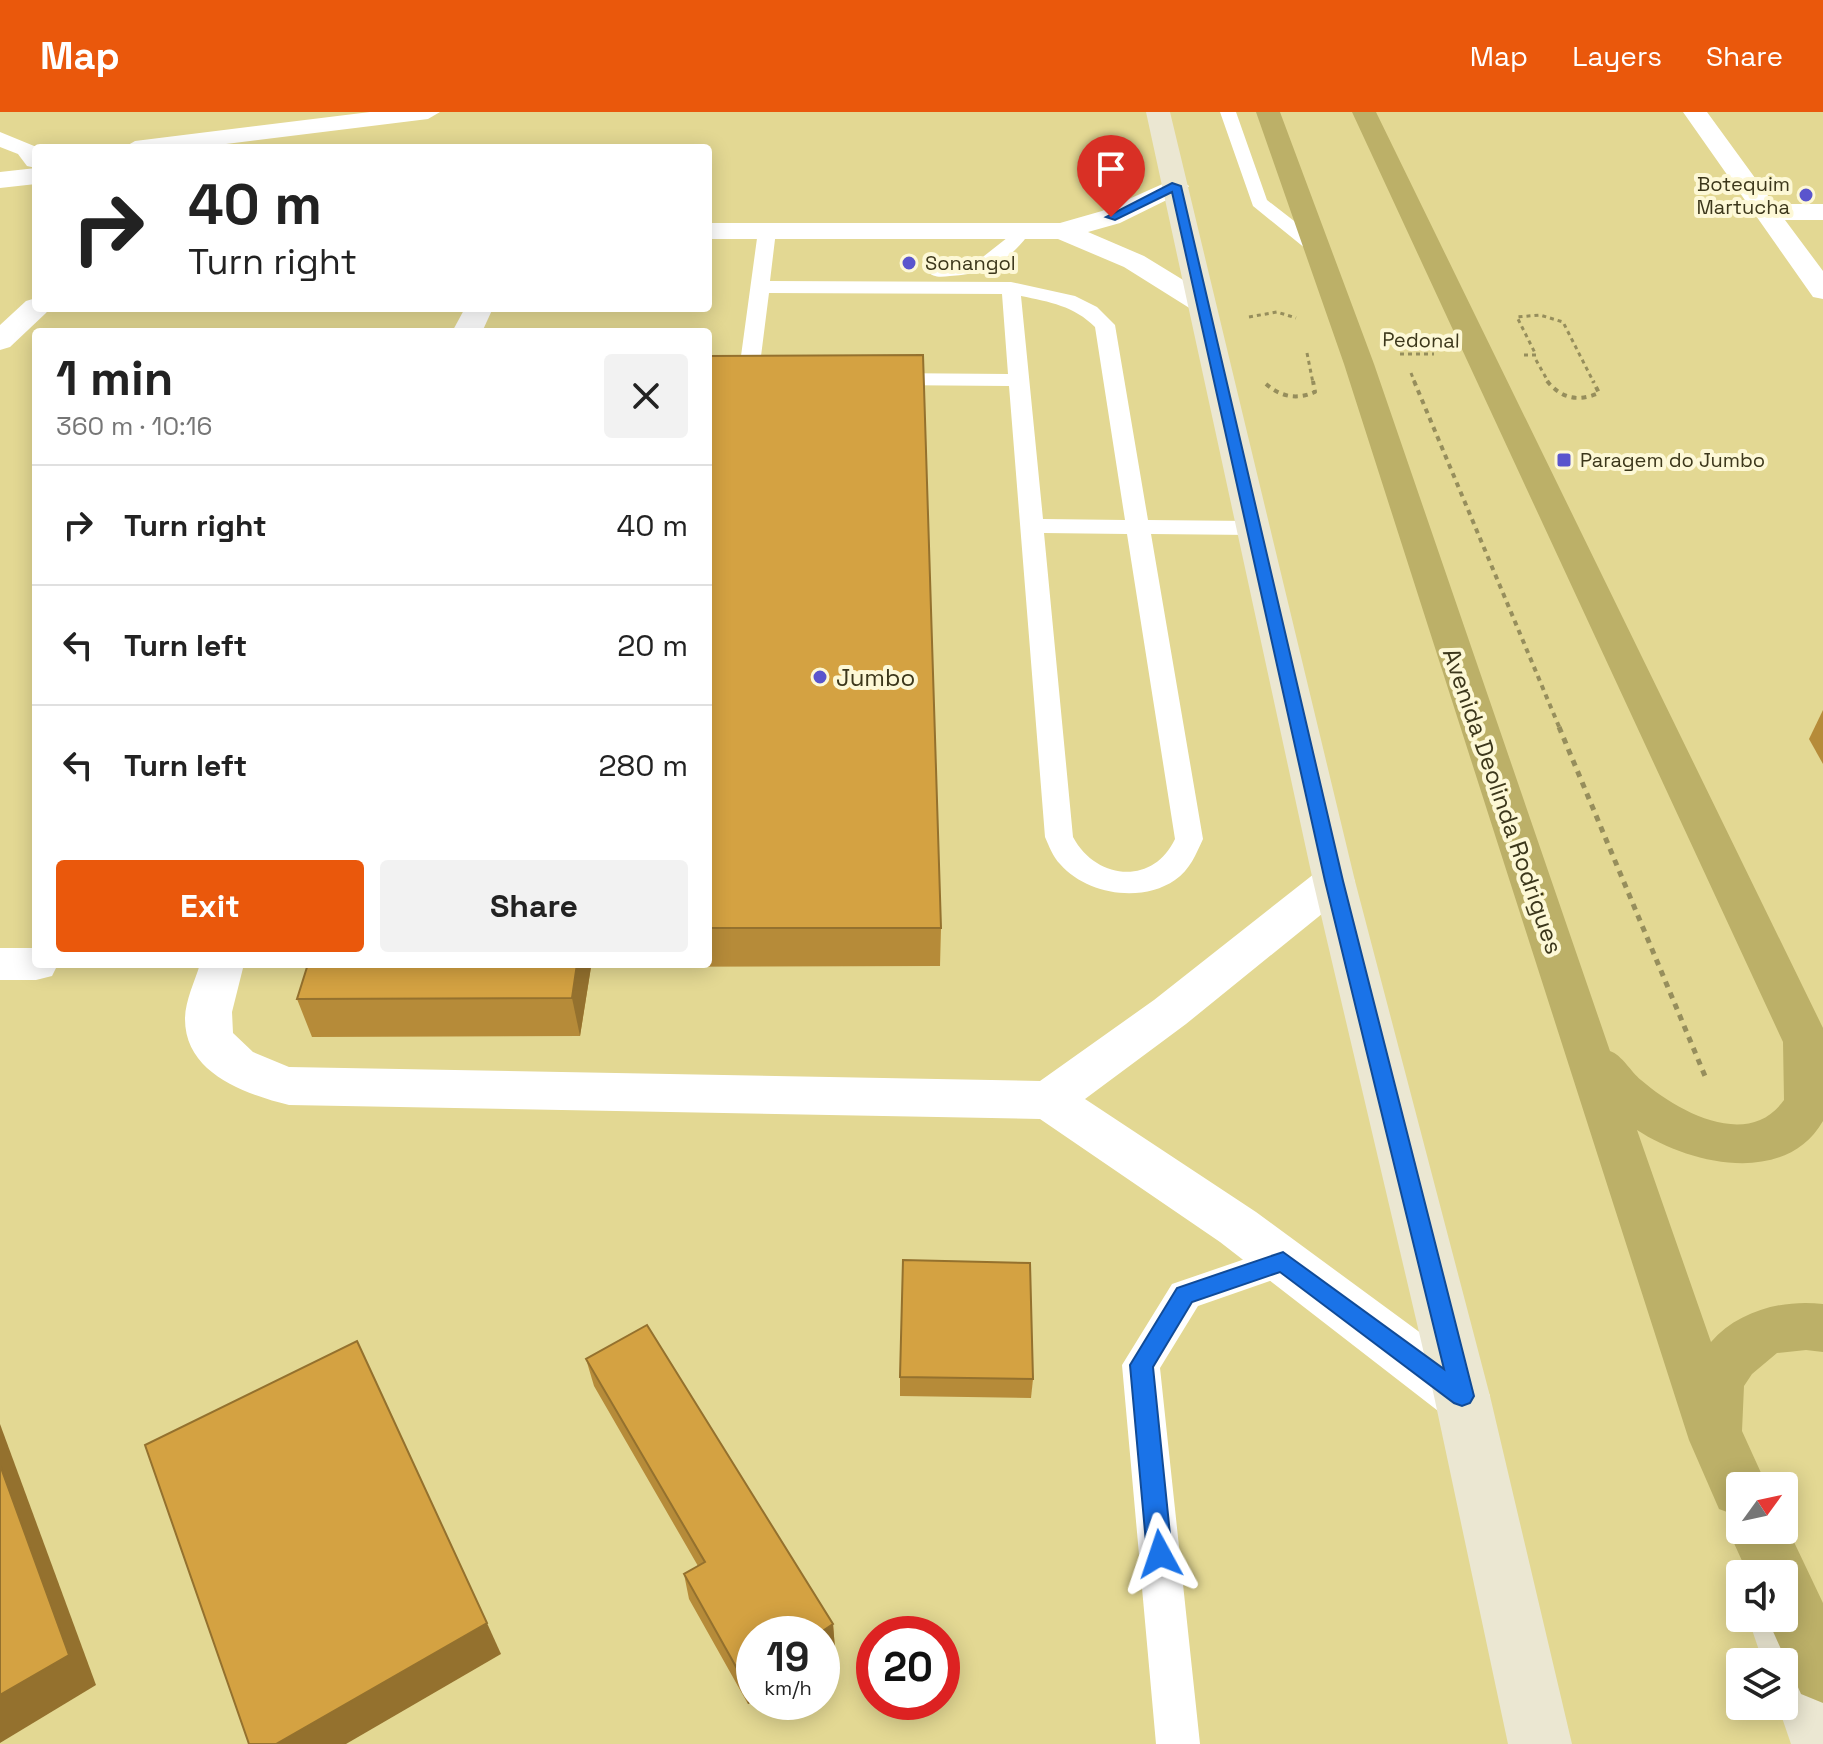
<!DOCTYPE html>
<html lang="en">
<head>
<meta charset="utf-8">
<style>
  :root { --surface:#fff; --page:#f2f2f2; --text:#222; --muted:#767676; --line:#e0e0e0; --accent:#ea580c }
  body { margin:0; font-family:"Space Grotesk",sans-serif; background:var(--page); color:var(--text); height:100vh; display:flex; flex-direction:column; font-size:30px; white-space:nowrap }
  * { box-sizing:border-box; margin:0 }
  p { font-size:26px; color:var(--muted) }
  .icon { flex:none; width:44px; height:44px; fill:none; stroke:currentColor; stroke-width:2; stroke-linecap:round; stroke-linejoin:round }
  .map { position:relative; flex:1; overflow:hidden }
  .details { position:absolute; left:32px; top:216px; width:680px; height:640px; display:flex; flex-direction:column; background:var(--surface); border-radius:8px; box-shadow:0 4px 20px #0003 }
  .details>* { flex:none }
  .hud { position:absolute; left:32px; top:32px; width:680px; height:168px; border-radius:8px; box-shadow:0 4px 20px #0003; background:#fff; color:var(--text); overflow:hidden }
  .needle { width:52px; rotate:57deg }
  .controls { position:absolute; left:1726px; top:1360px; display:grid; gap:16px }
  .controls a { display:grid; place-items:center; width:72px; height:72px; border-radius:8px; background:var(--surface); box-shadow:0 4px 20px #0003; font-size:40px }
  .speed { position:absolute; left:736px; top:1504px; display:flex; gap:16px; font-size:40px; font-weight:700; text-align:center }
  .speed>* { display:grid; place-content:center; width:104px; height:104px; border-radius:50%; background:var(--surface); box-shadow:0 4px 20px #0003; line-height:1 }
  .speed small { font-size:20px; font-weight:400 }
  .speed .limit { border:12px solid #d22; background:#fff; color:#111 }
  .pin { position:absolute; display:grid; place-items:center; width:68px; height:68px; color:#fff; margin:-82px -34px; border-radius:50% 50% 50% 0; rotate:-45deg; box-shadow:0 0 8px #0007 }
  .pin .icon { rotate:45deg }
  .me { position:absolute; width:88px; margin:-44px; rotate:355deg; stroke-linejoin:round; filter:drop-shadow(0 0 6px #0008) }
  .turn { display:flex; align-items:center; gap:28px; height:168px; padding:0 24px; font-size:36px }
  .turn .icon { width:104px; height:104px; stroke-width:2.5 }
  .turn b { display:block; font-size:56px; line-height:68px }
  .round { display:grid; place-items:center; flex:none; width:84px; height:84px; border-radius:8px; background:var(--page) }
  .head { display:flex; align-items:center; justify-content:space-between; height:136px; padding:0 24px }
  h1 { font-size:48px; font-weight:700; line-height:60px }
  .action { display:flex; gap:16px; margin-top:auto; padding:16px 24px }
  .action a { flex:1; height:92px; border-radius:8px; background:var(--accent); color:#fff; font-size:32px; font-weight:700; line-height:92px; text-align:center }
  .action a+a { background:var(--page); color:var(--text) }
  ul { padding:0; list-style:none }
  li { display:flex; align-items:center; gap:24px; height:120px; padding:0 24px; border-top:2px solid var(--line) }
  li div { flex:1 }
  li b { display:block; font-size:30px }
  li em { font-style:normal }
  header { display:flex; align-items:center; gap:48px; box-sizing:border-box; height:112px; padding:0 40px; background:var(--accent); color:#fff }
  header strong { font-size:38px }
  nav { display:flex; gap:44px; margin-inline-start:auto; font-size:28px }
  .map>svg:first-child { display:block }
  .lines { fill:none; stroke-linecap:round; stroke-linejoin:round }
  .path-far2 { stroke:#968e5c; stroke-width:3; stroke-dasharray:4 4; stroke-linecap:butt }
  .path-far1 { stroke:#968e5c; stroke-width:4; stroke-dasharray:5 5; stroke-linecap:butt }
  .path { stroke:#968e5c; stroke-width:5; stroke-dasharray:6 6; stroke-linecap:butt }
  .lane { fill:#fff; fill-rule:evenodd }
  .street { fill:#fff; fill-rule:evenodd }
  .secondary { fill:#ebe7d2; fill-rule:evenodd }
  .highway { fill:#bcb068; fill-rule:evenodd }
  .wall { fill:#b68b39 }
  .shaded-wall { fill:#94712e }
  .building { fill:#d4a242; stroke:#94712e; stroke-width:2 }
  .route { fill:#1a73e8; stroke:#114b97; stroke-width:2 }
  .poi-dot { fill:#5a55cd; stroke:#fdf8d6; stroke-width:3 }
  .labels { text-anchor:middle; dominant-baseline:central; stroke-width:8; stroke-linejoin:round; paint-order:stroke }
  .far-poi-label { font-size:20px; fill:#3c371b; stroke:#fdf8d6; text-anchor:start }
  .far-street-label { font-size:20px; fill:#3c371b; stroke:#fdf8d6 }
  .poi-label { font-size:24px; fill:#3c371b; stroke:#fdf8d6; text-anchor:start }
  .street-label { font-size:24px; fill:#3c371b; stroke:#fdf8d6 }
</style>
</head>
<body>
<header>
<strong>Map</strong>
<nav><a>Map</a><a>Layers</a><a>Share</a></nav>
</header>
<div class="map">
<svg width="1823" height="1632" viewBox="0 0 1823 1632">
  <rect width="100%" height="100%" fill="#e3d893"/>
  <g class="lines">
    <g class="path-far2">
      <path d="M1249,205L1277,200L1296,206"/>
      <path d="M1307,241L1313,271"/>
      <path d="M1400,242H1434"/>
      <path d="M1524,243H1536L1517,205L1540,203L1563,210L1594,271"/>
      <path d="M1536,248L1549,271"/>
      <path d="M1411,261L1415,271"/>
    </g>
    <g class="path-far1">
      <path d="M1414,269L1560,617"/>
      <path d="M1547,269C1562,287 1578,290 1599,281L1593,269"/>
      <path d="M1266,272C1281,285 1297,288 1315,280L1313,269"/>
    </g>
    <path class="path" d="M1559,615L1705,964"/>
    <g class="lane">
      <path d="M1220,0H1236L1267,88L1325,133V141H1311L1253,94Z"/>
      <path d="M767,114L776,119L770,169L1011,170L1075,184L1097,195L1115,213L1148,408L1252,409L1264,416L1252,423L1151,422L1203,727C1196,742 1190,758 1175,768C1142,791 1087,783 1060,752C1053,745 1049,734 1045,725L1009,274L885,273L875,267L885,261L1008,262L1002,182L769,181L759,260L772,262L775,266L765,272L741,270L738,266L758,119ZM1021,184C1050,190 1074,194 1095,215L1125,408L1043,407ZM1044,421L1127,422L1175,727C1153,774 1096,768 1073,725Z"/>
      <path d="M1022,114L1031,119C1010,149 987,162 950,164C941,165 933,166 927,159L936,153L979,148Z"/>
      <path d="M1283,1134L1296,1138L1301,1149L1296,1160L1198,1194L1160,1256L1200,1632H1156L1122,1253L1172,1172Z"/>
    </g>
    <g class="street">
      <path d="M370,0H440L428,7L194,36H123L135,29Z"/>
      <path d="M1683,0H1707L1774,92H1823V108H1785L1823,159V187L1813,185Z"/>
      <path d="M0,20L39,36H36V72L0,76V60L36,56L27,54L18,42L0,35Z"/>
      <path d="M1176,66L1189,74L1185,79L1120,111L1088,120L1144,144L1211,185L1215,191L1211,197H1191L1124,155L1058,127H708V111H1060L1102,99Z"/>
      <path d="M36,186V196H50L46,201L10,235L0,238V213L26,189Z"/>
      <path d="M465,196H493L482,220H452Z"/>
      <path d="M1334,754L1349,758L1355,769L1349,780L1186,912L1085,987L1256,1100L1482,1266L1490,1284L1482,1302L1462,1309L1442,1302L1220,1130L1040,1007L289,993C246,982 185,962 185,907C185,889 195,869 200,852H244L232,900L233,921L253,940L289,955L1040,969L1154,888L1319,758Z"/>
      <path d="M0,836H36V852H58L52,864L36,868H0Z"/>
    </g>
    <g class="secondary">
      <path d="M1146,0H1170L1355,769L1490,1284L1572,1632H1508L1434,1284L1313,769Z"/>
      <path d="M1784,1477L1801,1484L1823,1543V1632H1791L1778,1594H1784V1550H1763L1748,1506H1784Z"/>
    </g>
    <path class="highway" d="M1256,0H1280L1374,252L1610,939C1622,943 1631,960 1641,968C1677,999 1748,1039 1784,988L1783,930L1352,0H1376L1823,916V1009C1785,1075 1689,1052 1637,1018L1711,1230C1738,1199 1783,1187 1823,1192V1240L1806,1238L1777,1241L1752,1262L1744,1274L1742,1319L1767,1374H1740V1418H1784V1409L1823,1491V1591L1801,1582L1767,1506H1784V1462H1748L1728,1418L1735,1403L1719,1397L1689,1328L1344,252Z"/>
  </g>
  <g class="wall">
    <path d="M708,244L941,816L940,854L591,855L580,924L312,925L297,887L308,852H708Z"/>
    <path d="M1823,598V652L1809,627Z"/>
    <path d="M586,1247L833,1512L835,1537L754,1522V1589L748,1592L689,1487L684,1462L698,1454L594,1274Z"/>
    <path d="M900,1265L1033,1267L1031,1286L900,1284Z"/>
  </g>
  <g class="shaded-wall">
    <path d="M577,852H590L591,855L580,924L572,886Z"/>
    <path d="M0,1312L96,1573L0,1631Z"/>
    <path d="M487,1511L501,1542L346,1632H276Z"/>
    <path d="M833,1512L835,1537L822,1545V1522H818Z"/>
    <path d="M754,1563V1589L748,1592L744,1569Z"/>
  </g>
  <g class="building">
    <path d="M923,243L941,816H708V244Z"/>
    <path d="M308,852H577L572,886L297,887Z"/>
    <path d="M903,1148L1030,1151L1033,1267L900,1265Z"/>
    <path d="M647,1213L833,1512L818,1522H754V1563L744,1569L684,1462L705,1450L586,1247Z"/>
    <path d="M357,1229L487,1511L276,1632H249L145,1333Z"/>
    <path d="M0,1353L69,1543L0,1583Z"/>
  </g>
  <path class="route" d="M1172,71L1181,74L1343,769L1474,1284L1470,1291L1462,1294L1454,1291L1280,1160L1192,1190L1153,1255L1172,1442L1168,1451L1160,1454L1151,1451L1147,1442L1130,1253L1177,1176L1283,1140L1444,1257L1325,769L1172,80L1115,108L1106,105Z"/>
  <g class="poi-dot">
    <circle cx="1806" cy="83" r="8"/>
    <circle cx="909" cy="151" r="8"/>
    <rect x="1556" y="340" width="16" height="16" rx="4"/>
    <circle cx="820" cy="565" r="8"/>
  </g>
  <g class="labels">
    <g class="far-poi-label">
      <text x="1790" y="72" text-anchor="end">Botequim<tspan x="1790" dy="23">Martucha</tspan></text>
      <text x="925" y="151">Sonangol</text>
      <text x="1580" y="348">Paragem do Jumbo</text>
    </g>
    <g class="far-street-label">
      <text transform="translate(1421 228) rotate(1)">Pedonal</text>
    </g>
    <g class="poi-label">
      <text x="836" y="565">Jumbo</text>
    </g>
    <g class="street-label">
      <text transform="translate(1503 689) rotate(71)">Avenida Deolinda Rodrigues</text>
    </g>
  </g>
</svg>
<div class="controls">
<a><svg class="needle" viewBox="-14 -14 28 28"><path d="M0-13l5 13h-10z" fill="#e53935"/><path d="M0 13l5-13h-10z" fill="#767676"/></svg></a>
<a><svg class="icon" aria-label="sound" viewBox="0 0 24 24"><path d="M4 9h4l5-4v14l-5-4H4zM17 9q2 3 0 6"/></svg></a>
<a><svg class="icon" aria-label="layers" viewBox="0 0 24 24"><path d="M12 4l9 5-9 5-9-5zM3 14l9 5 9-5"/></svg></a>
</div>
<div class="speed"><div>19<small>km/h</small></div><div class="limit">20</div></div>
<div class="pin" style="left:1111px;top:105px;background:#d93025"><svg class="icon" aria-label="arrive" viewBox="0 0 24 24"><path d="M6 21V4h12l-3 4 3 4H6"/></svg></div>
<svg class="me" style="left:1160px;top:1442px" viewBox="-20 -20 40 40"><path d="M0-17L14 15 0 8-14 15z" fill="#1a73e8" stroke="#fff" stroke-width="4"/></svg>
<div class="hud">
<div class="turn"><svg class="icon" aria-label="right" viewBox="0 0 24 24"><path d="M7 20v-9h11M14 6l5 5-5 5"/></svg><div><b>40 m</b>Turn right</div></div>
</div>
<section class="details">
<div class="head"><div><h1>1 min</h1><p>360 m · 10:16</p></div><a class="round"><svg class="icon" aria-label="close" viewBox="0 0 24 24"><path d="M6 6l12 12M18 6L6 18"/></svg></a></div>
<ul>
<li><svg class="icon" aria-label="right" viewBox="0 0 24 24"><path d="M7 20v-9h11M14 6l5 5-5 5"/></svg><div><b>Turn right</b></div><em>40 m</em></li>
<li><svg class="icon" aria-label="left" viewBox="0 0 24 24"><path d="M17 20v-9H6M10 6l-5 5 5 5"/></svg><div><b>Turn left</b></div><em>20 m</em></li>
<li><svg class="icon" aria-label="left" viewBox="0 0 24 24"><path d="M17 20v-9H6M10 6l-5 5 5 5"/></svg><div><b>Turn left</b></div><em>280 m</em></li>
</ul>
<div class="action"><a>Exit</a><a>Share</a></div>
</section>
</div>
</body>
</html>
